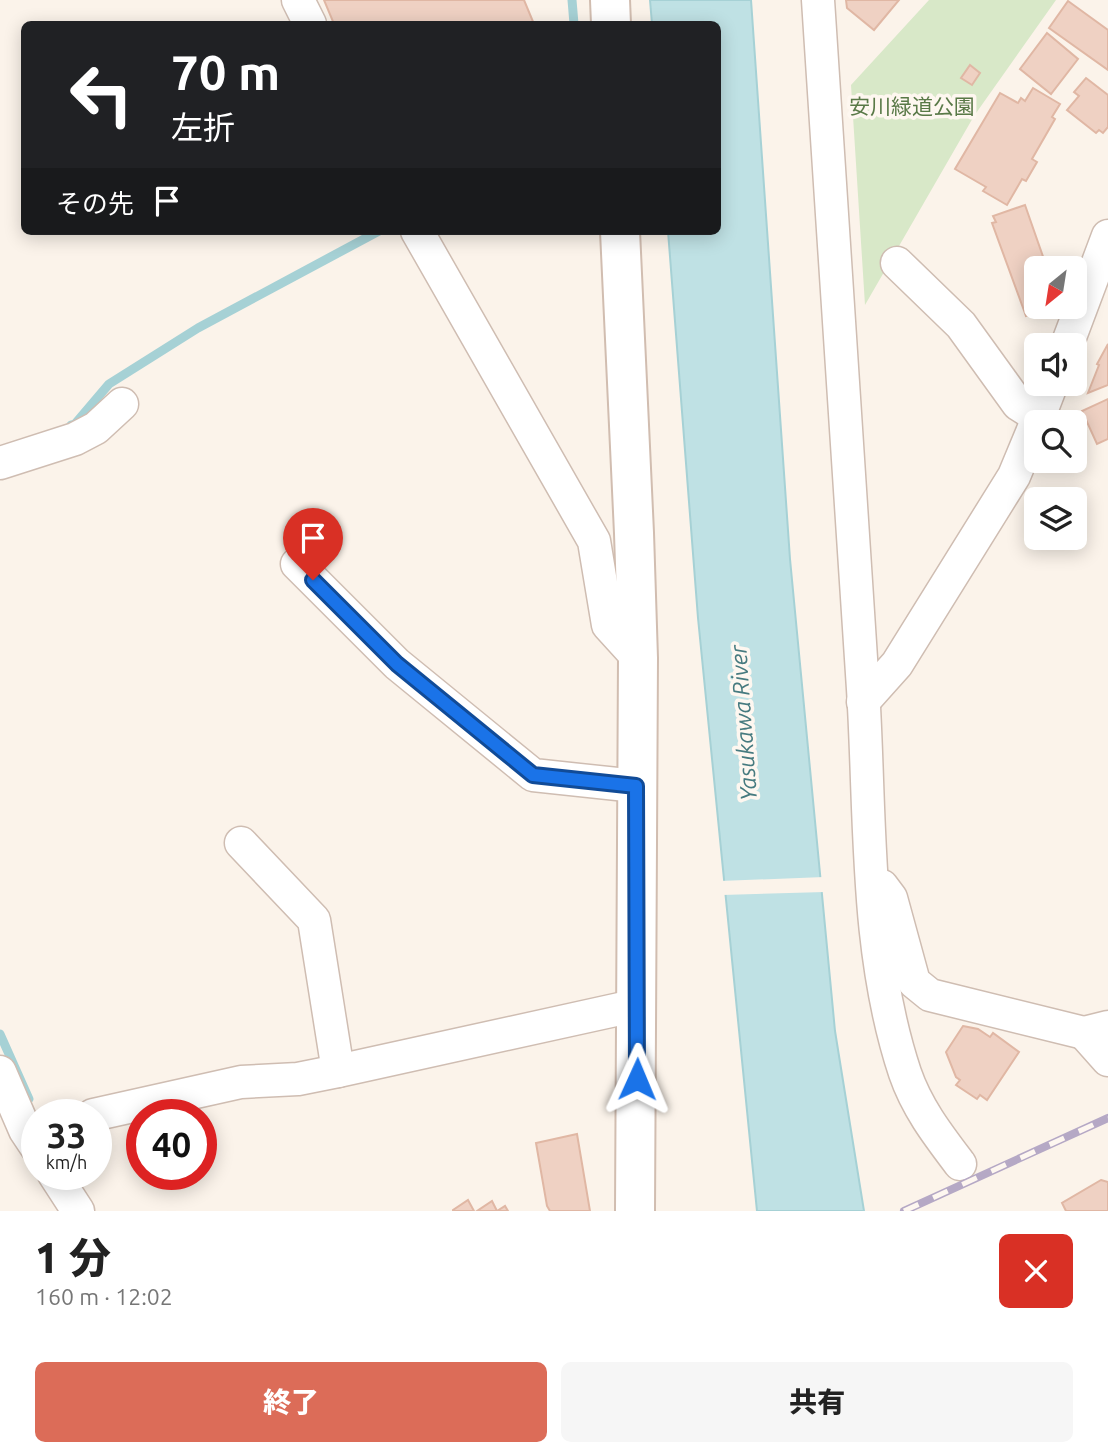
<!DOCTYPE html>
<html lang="ja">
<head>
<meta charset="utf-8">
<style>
  :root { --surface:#fff; --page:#f6f6f6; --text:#222; --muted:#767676; --accent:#dc6c58 }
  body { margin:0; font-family:Ubuntu,"Noto Sans JP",sans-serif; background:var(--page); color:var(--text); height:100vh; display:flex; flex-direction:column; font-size:26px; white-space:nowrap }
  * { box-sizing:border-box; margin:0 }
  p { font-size:23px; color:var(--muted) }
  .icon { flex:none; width:38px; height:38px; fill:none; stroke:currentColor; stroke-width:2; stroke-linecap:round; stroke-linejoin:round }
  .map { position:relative; height:1211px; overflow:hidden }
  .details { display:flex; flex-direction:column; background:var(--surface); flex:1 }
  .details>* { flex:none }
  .banner { position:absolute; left:21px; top:21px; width:700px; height:214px; border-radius:10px; box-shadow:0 4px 18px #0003; background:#202124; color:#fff; overflow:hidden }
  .needle { width:46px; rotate:210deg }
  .controls { position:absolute; left:1024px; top:256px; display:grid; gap:14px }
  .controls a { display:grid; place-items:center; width:63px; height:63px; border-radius:10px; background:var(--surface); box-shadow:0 4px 18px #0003; font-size:35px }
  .speed { position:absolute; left:21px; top:1099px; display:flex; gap:14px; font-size:35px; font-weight:700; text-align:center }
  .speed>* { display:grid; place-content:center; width:91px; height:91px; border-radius:50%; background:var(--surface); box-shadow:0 4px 18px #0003; line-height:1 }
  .speed small { font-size:18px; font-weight:400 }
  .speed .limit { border:10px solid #d22; background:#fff; color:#111 }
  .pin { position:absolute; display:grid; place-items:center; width:60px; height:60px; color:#fff; margin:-72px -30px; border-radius:50% 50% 50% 0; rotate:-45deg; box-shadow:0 0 7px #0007 }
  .pin .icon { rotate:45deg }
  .me { position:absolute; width:77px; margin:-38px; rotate:1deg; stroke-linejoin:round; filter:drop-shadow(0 0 5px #0008) }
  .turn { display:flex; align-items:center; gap:24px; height:147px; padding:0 35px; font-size:32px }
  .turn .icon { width:91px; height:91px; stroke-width:2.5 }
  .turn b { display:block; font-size:49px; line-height:60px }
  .then { display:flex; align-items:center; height:66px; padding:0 35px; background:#0003; gap:14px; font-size:26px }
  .round { display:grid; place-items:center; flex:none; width:74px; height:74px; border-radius:10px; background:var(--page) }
  .head { display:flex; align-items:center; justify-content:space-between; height:119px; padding:0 35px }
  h1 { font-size:42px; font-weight:800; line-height:52px }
  .button { display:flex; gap:14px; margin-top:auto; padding:14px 35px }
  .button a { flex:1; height:80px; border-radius:10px; background:var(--accent); color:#fff; font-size:28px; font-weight:800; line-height:80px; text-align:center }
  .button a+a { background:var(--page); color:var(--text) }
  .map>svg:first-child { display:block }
  .green { fill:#d8e8c8 }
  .water { fill:#bfe1e4; stroke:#a6d1d5; stroke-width:2 }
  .pier { fill:#fbf3ea }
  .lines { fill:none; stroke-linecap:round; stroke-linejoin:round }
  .stream { stroke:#a6d1d5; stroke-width:9 }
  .building { fill:#efd1c3; stroke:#e0b7a4; stroke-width:2 }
  .street-casing { stroke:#cfbdb2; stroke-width:35 }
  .secondary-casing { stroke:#d1bdb0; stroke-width:42 }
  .street { stroke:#fff; stroke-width:32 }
  .secondary { stroke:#fff; stroke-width:38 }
  .rail-casing { stroke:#b5a8c5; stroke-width:8 }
  .rail { stroke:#fef7f0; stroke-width:5; stroke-dasharray:16; stroke-linecap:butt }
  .route-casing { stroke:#114b97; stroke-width:18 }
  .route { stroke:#1a73e8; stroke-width:12 }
  .labels { text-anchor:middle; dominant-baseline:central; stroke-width:7; stroke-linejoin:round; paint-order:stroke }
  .park-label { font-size:21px; fill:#597947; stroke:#fef7f0 }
  .water-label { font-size:23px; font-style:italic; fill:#467a7f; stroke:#fef7f0 }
</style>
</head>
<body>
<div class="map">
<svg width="1108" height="1211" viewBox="0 0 1108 1211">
  <rect width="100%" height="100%" fill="#fbf3ea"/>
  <path class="green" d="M929,0H1056L974,116L865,305L851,85Z"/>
  <path class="water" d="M650,0H751L790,559L835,1031L864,1211H757L698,618L668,231H718V24H652Z"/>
  <path class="pier" d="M824,877L825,892L722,895L720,881Z"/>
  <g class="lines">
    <g class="stream">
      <path d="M572,0L574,24"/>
      <path d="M71,425L75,424L109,384L198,328L379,231"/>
      <path d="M0,1034L29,1099"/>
    </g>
  </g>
  <g class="building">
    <path d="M324,0H524L534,24H334Z"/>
    <path d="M846,0H899L874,30L847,8Z"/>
    <path d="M1068,1L1108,30V70L1049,28Z"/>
    <path d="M1047,33L1078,59L1051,94L1020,69Z"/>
    <path d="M970,65L980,73L972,85L961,78Z"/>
    <path d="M1086,78L1108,95V127L1103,133L1099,130L1096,133L1067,110L1079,96L1074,92Z"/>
    <path d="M1033,88L1060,104L1052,117L1055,119L1032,159L1037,162L1026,181L1022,179L1007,205L983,191L986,187L955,169L1000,93L1018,103L1021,98L1025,101Z"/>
    <path d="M1025,205L1047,268H1036V306L1040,311L1026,316L992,223L996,222L993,216Z"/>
    <path d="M1108,344V385L1088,393L1099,365L1097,364Z"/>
    <path d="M1108,399V439L1097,444L1082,411Z"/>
    <path d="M963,1026L978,1029L990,1037L993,1033L1019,1052L987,1100L980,1095L977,1099L956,1085L960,1080L956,1077L946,1052Z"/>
    <path d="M577,1134L590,1211H550L547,1206L536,1143Z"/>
    <path d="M1101,1180L1108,1182V1211H1066L1062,1203Z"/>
    <path d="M468,1200L474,1211H453V1210Z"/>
    <path d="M492,1201L497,1211L505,1206L508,1211H477Z"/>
  </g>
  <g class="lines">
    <defs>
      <g id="street">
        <path d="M298,0L310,24"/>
        <path d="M818,0C833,230 848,460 863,689C871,816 864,950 905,1073C917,1108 938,1135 960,1164"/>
        <path d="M417,231L594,541L608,625L638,658"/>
        <path d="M897,263L961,325L1018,404L1038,417"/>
        <path d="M1067,345L1108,236"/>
        <path d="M1037,422L1052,383"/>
        <path d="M0,463L75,439L96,428L122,404"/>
        <path d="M297,564L397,664L533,775L636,786"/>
        <path d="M863,702L897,664L1014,476L1036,423"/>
        <path d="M241,843L314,920L338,1071"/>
        <path d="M882,886L891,898L914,982L930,995L1084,1033L1108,1027"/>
        <path d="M1084,1033L1108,1060"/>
        <path d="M0,1072L25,1130L37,1148"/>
        <path d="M93,1115L241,1082L298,1079L338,1071L638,1005"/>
        <path d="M54,1174L78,1211"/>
      </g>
      <g id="secondary">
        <path d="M610,0L611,24"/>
        <path d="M620,231L634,533L638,658L635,1211"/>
      </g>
    </defs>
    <use href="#street" class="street-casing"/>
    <use href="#secondary" class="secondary-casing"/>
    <use href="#street" class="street"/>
    <use href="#secondary" class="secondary"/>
    <defs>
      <path id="rail" d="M904,1211L1108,1118"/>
    </defs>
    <use href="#rail" class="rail-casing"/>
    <use href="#rail" class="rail"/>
  </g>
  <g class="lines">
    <defs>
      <path id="route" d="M313,580L397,664L533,775L636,786L637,1079"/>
    </defs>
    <use href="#route" class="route-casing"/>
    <use href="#route" class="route"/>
  </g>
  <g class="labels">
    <g class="park-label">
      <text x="912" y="106">安川緑道公園</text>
    </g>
    <g class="water-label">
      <text transform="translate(743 723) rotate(-94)">Yasukawa River</text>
    </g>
  </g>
</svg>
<div class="controls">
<a><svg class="needle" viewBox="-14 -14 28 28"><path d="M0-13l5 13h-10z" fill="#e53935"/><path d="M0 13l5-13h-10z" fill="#767676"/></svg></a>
<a><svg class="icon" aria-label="sound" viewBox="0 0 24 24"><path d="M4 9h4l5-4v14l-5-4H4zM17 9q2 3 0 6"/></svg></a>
<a><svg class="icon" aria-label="search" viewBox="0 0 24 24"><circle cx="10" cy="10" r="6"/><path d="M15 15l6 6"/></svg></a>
<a><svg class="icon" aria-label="layers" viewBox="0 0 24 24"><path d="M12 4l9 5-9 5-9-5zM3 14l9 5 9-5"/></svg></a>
</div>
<div class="speed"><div>33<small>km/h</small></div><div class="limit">40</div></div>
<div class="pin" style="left:313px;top:580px;background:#d93025"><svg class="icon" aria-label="arrive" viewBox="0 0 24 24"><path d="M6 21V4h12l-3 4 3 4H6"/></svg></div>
<svg class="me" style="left:637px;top:1079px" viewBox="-20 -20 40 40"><path d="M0-17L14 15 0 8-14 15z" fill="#1a73e8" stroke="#fff" stroke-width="4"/></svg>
<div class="banner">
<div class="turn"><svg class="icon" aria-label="left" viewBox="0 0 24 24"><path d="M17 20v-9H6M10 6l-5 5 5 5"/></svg><div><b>70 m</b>左折</div></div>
<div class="then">その先<svg class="icon" aria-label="arrive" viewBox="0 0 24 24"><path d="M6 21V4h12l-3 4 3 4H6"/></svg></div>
</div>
</div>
<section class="details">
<div class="head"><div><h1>1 分</h1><p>160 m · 12:02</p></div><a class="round" style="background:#d93025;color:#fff"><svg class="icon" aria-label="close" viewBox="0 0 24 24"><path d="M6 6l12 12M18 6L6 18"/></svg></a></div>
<div class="button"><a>終了</a><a>共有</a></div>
</section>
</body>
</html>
